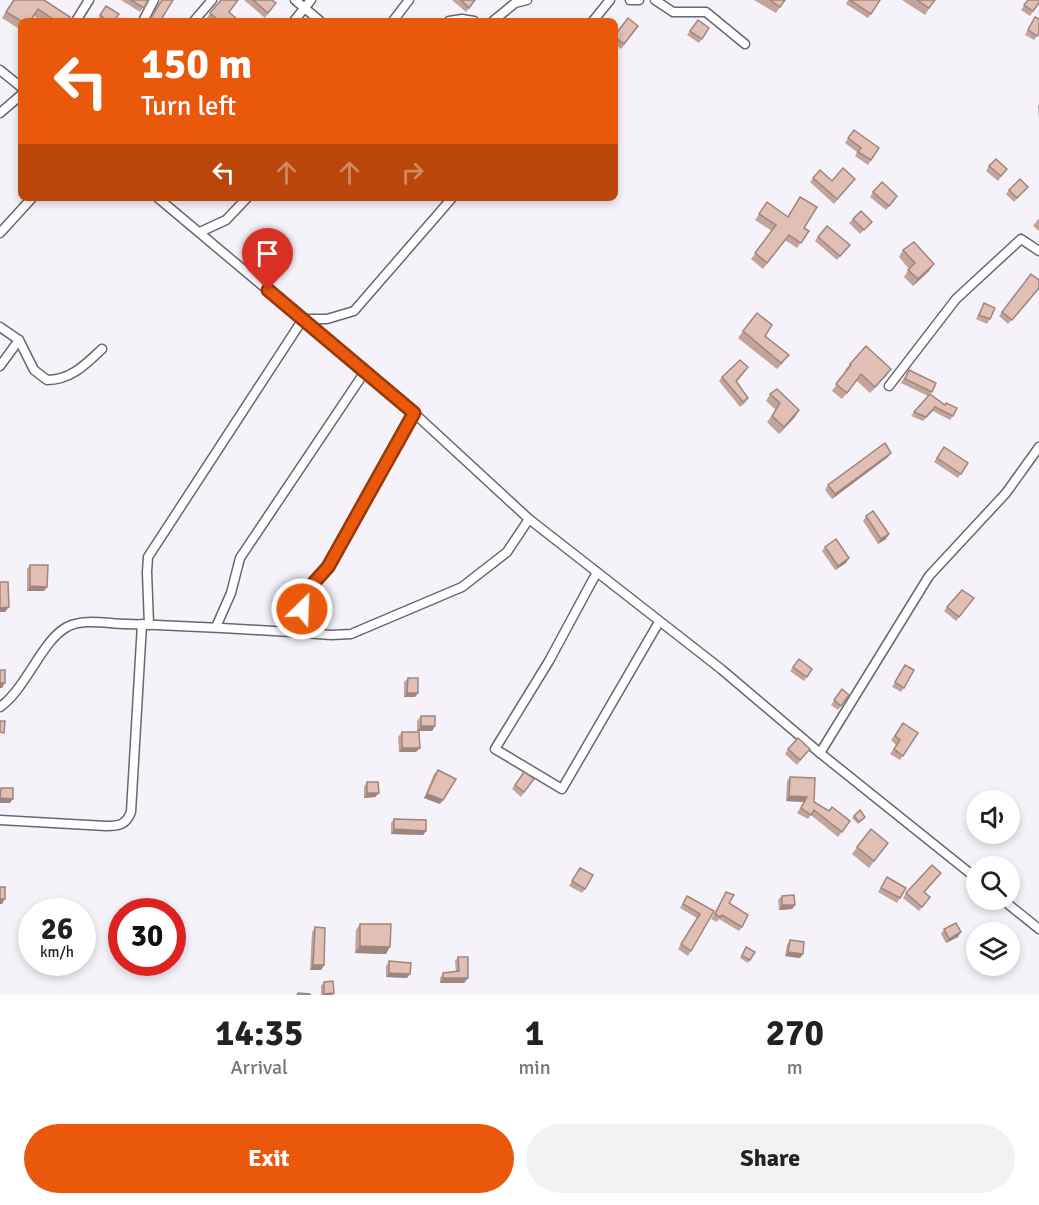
<!DOCTYPE html>
<html lang="en">
<head>
<meta charset="utf-8">
<style>
  :root { --surface:#fff; --page:#f2f2f2; --text:#222; --muted:#767676; --accent:#ea580c }
  body { margin:0; font-family:Signika,sans-serif; background:var(--page); color:var(--text); height:100vh; display:flex; flex-direction:column; font-size:22px; white-space:nowrap }
  * { box-sizing:border-box; margin:0 }
  p { font-size:20px; color:var(--muted) }
  .icon { flex:none; width:33px; height:33px; fill:none; stroke:currentColor; stroke-width:2; stroke-linecap:round; stroke-linejoin:round }
  .map { position:relative; height:995px; overflow:hidden }
  .drawer { display:flex; flex-direction:column; background:var(--surface); flex:1 }
  .drawer>* { flex:none }
  .banner { position:absolute; left:18px; top:18px; width:600px; height:183px; border-radius:9px; box-shadow:0 3px 9px #0003; background:#ea580c; color:#fff; overflow:hidden }
  .fabs { position:absolute; left:966px; top:790px; display:grid; gap:12px }
  .fabs a { display:grid; place-items:center; width:54px; height:54px; border-radius:50%; background:var(--surface); box-shadow:0 3px 9px #0003; font-size:30px }
  .speed { position:absolute; left:18px; top:898px; display:flex; gap:12px; font-size:30px; font-weight:700; text-align:center }
  .speed>* { display:grid; place-content:center; width:78px; height:78px; border-radius:50%; background:var(--surface); box-shadow:0 3px 9px #0003; line-height:1 }
  .speed small { font-size:15px; font-weight:400 }
  .speed .limit { border:9px solid #d22; background:#fff; color:#111 }
  .pin { position:absolute; display:grid; place-items:center; width:51px; height:51px; color:#fff; margin:-62px -26px; border-radius:50% 50% 50% 0; rotate:-45deg; box-shadow:0 0 6px #0007 }
  .pin .icon { rotate:45deg }
  .me { position:absolute; width:66px; margin:-33px; rotate:24deg; stroke-linejoin:round; filter:drop-shadow(0 0 4px #0008) }
  .turn { display:flex; align-items:center; gap:21px; height:126px; padding:0 24px; font-size:27px }
  .turn .icon { width:78px; height:78px; stroke-width:2.5 }
  .turn b { display:block; font-size:42px; line-height:51px }
  .lanes { display:flex; align-items:center; height:57px; padding:0 24px; background:#0003; justify-content:center; gap:30px; direction:ltr }
  .lanes .off { opacity:.35 }
  .eta { display:flex; justify-content:space-evenly; align-items:center; height:102px; text-align:center }
  .eta b { font-size:36px; font-weight:700; line-height:42px }
  .button { display:flex; gap:12px; margin-top:auto; padding:12px 24px }
  .button a { flex:1; height:69px; border-radius:36px; background:var(--accent); color:#fff; font-size:24px; font-weight:700; line-height:69px; text-align:center }
  .button a+a { background:var(--page); color:var(--text) }
  .map>svg:first-child { display:block }
  .lines { fill:none; stroke-linecap:round; stroke-linejoin:round }
  .street-casing { stroke:#69676e; stroke-width:11 }
  .street { stroke:#fff; stroke-width:8 }
  .wall { fill:#c2a49b }
  .shaded-wall { fill:#9e867e }
  .building { fill:#e1bfb4; stroke:#9e867e; stroke-width:1.5 }
  .route-casing { stroke:#983908; stroke-width:15 }
  .route { stroke:#ea580c; stroke-width:10 }
</style>
</head>
<body>
<div class="map">
<svg width="1039" height="995" viewBox="0 0 1039 995">
  <rect width="100%" height="100%" fill="#f5f2fa"/>
  <g class="lines">
    <defs>
      <g id="street">
        <path d="M295,0L320,21"/>
        <path d="M630,0H639"/>
        <path d="M655,0L673,12H706L745,44"/>
        <path d="M76,21L89,0"/>
        <path d="M143,21L154,0"/>
        <path d="M194,21L212,0"/>
        <path d="M294,21L311,0"/>
        <path d="M393,21L409,0"/>
        <path d="M449,21L462,19L474,21"/>
        <path d="M493,21L515,3L527,0"/>
        <path d="M593,21L610,0"/>
        <path d="M0,70L21,87"/>
        <path d="M0,113L21,95"/>
        <path d="M158,198L414,413L529,519L721,669L820,753L976,878"/>
        <path d="M200,232L226,220L247,198"/>
        <path d="M0,233L32,198"/>
        <path d="M0,327L19,340L34,370L47,380C71,380 86,364 102,349"/>
        <path d="M0,366L19,340"/>
        <path d="M889,386L956,299L1021,239L1039,251"/>
        <path d="M597,572L549,661L495,749L562,789L659,622"/>
        <path d="M149,625L147,572L148,557L303,319H327L354,311L452,198"/>
        <path d="M216,627L231,593L240,558L364,373"/>
        <path d="M298,633C307,597 301,597 328,567L414,413"/>
        <path d="M0,707C26,689 42,640 67,627C83,618 108,624 126,624C194,626 263,630 331,635L351,634L462,587L507,552L529,519"/>
        <path d="M820,753L929,576L1006,493L1039,447"/>
        <path d="M0,820L106,826C119,826 126,825 131,812L142,624"/>
        <path d="M1003,900L1039,929"/>
      </g>
    </defs>
    <use href="#street" class="street-casing"/>
    <use href="#street" class="street"/>
  </g>
  <g class="wall">
    <path d="M13,0L68,21H42L34,16L21,21V30L2,18Z"/>
    <path d="M121,0H148L140,12Z"/>
    <path d="M244,0H272L273,7L265,18Z"/>
    <path d="M452,0H476L466,12Z"/>
    <path d="M754,0H785L776,13Z"/>
    <path d="M848,0H880L868,18L846,4Z"/>
    <path d="M902,0H935L925,15Z"/>
    <path d="M1028,0L1039,3L1030,16L1021,10Z"/>
    <path d="M106,6L114,21H99L97,20Z"/>
    <path d="M229,12L239,21H211L207,18L210,13Z"/>
    <path d="M1035,17L1039,33L1034,40L1025,35Z"/>
    <path d="M698,20L709,28L699,43L687,35Z"/>
    <path d="M638,26L621,49L615,44V35Z"/>
    <path d="M1039,104V120L1038,106Z"/>
    <path d="M854,130L879,148L868,165L855,156L857,152L845,143Z"/>
    <path d="M989,166L1007,169L998,181L986,171Z"/>
    <path d="M820,170L832,181L852,183L834,204L810,182Z"/>
    <path d="M1009,190L1024,191L1014,202L1006,194Z"/>
    <path d="M873,192L894,201L886,210L870,197Z"/>
    <path d="M767,202L809,231L797,248L785,240L763,269L751,259L772,231L755,220Z"/>
    <path d="M1039,218V231L1033,226Z"/>
    <path d="M853,219L868,226L860,234L849,223Z"/>
    <path d="M818,237L850,245L837,260L815,241Z"/>
    <path d="M903,250L929,271L913,286L904,277L909,269L899,257Z"/>
    <path d="M1031,274L1039,280V289L1008,324L999,316Z"/>
    <path d="M984,303L990,319L987,324L976,319Z"/>
    <path d="M743,331L765,336L784,362L777,369L738,338Z"/>
    <path d="M850,364L887,375L870,393L857,381L842,399L832,391L846,371L845,370Z"/>
    <path d="M748,367L737,382L748,398L745,403L740,407L719,381L722,377Z"/>
    <path d="M909,370L936,383L930,394L953,416L950,420L933,411L923,421L911,416L928,396L901,383Z"/>
    <path d="M770,394L799,410L795,417L779,434L767,422L776,410L766,401Z"/>
    <path d="M944,447L968,463L958,478L934,462Z"/>
    <path d="M888,457L832,499L825,490L828,485Z"/>
    <path d="M866,516L889,534L886,539L878,544L863,521Z"/>
    <path d="M825,547L846,563L835,570L822,551Z"/>
    <path d="M30,565L44,591H27V569Z"/>
    <path d="M974,598L956,621L944,611L947,607Z"/>
    <path d="M799,659L812,669L804,681L790,671Z"/>
    <path d="M905,665L904,688L901,692L892,687Z"/>
    <path d="M408,678L418,693L415,697H404V682Z"/>
    <path d="M842,689L849,695L838,710L831,705Z"/>
    <path d="M421,716L435,726L432,731H417V721Z"/>
    <path d="M903,723L918,733L900,760L890,754L896,745L891,740Z"/>
    <path d="M402,732L416,752H399L398,737Z"/>
    <path d="M788,749H810L797,765L785,754Z"/>
    <path d="M438,770L440,804L424,798L434,774Z"/>
    <path d="M524,772L534,779L521,797L512,789Z"/>
    <path d="M790,777L814,802L829,811L850,821L838,837L811,815L808,819L797,813L804,802L786,801L787,781Z"/>
    <path d="M367,782L379,793L375,797L364,798V787Z"/>
    <path d="M854,816L864,819L858,824L852,818Z"/>
    <path d="M394,819L426,831L423,835L391,834V823Z"/>
    <path d="M888,843L869,868L852,854L857,847Z"/>
    <path d="M580,868L585,889L582,893L569,886Z"/>
    <path d="M941,873L925,892L930,897L919,911L903,898L906,893Z"/>
    <path d="M887,877L900,898L897,903L878,892Z"/>
    <path d="M726,892L729,903L742,927L739,931L719,919L717,922L711,919Z"/>
    <path d="M687,896L714,911L688,956L678,949L697,918L680,908Z"/>
    <path d="M782,896L795,905L792,909L779,910L778,900Z"/>
    <path d="M360,924L386,954L355,953L356,930Z"/>
    <path d="M315,927L324,965L321,970H310L312,932Z"/>
    <path d="M944,929L958,937L946,943L941,934Z"/>
    <path d="M790,940L803,954L800,958L785,956L787,945Z"/>
    <path d="M746,947L755,952L748,963L740,958Z"/>
    <path d="M458,957L468,978L464,983H440V978L443,973L456,972L455,961Z"/>
    <path d="M389,961L407,978L386,977V966Z"/>
    <path d="M324,982L333,995H321V986Z"/>
  </g>
  <g class="shaded-wall">
    <path d="M934,264L929,271L913,286L918,279Z"/>
    <path d="M891,369L887,375L870,393L875,387Z"/>
    <path d="M799,410L795,417L779,434L784,427Z"/>
    <path d="M891,453L888,457L832,499L835,494Z"/>
    <path d="M889,534L886,539L878,544L881,539Z"/>
    <path d="M849,558L846,563L835,570L838,566Z"/>
    <path d="M30,586L47,587L44,591H27Z"/>
    <path d="M9,607L5,612H0V608Z"/>
    <path d="M0,683H5L2,688H0Z"/>
    <path d="M407,693H418L415,697H404Z"/>
    <path d="M421,726H435L432,731H417Z"/>
    <path d="M402,748H420L416,752H399Z"/>
    <path d="M367,793H379L375,797L364,798Z"/>
    <path d="M427,794L443,800L440,804L424,798Z"/>
    <path d="M789,796L807,797L804,802L786,801Z"/>
    <path d="M0,798L13,799L10,803H0Z"/>
    <path d="M394,829L426,831L423,835L391,834Z"/>
    <path d="M0,899H5L2,904H0Z"/>
    <path d="M782,905H795L792,909L779,910Z"/>
    <path d="M961,932L958,937L946,943L949,939Z"/>
    <path d="M360,946L390,947L386,954L355,953Z"/>
    <path d="M788,952L803,954L800,958L785,956Z"/>
    <path d="M313,965H324L321,970H310Z"/>
    <path d="M389,973L410,974L407,978L386,977Z"/>
    <path d="M443,978H468L464,983H440Z"/>
    <path d="M334,993L333,995H323L324,994Z"/>
  </g>
  <g class="building">
    <path d="M14,0H44L70,17L68,21H56L38,9L30,21H21L6,12Z"/>
    <path d="M131,0H148L144,8Z"/>
    <path d="M162,0H173L162,18L166,21H149Z"/>
    <path d="M221,0H238L229,12L239,21H219L210,13Z"/>
    <path d="M253,0H272L276,3L268,13Z"/>
    <path d="M461,0H475L469,8Z"/>
    <path d="M770,0H785L780,7Z"/>
    <path d="M850,0H880L871,14Z"/>
    <path d="M917,0H935L929,8Z"/>
    <path d="M1028,0H1039V3L1033,11L1024,5Z"/>
    <path d="M106,6L119,14L114,21H108L100,15Z"/>
    <path d="M1035,17L1039,19V33L1037,36L1028,30Z"/>
    <path d="M628,18L638,26L624,44L615,37V35Z"/>
    <path d="M698,20L709,28L702,39L690,31Z"/>
    <path d="M854,130L879,148L871,160L858,152L861,148L848,138Z"/>
    <path d="M996,159L1007,169L1001,176L989,166Z"/>
    <path d="M843,168L855,179L837,199L813,178L820,170L832,181Z"/>
    <path d="M1020,179L1028,187L1017,198L1009,190Z"/>
    <path d="M882,182L897,196L889,206L873,192Z"/>
    <path d="M800,197L817,207L804,228L809,231L801,243L789,235L767,263L755,253L776,225L759,214L767,202L788,217Z"/>
    <path d="M861,211L872,222L864,230L853,219Z"/>
    <path d="M827,226L850,245L840,256L818,237Z"/>
    <path d="M914,242L934,264L918,279L908,270L915,263L903,250Z"/>
    <path d="M1031,274L1039,280V288L1012,320L1002,312Z"/>
    <path d="M984,303L995,308L990,319L979,315Z"/>
    <path d="M757,313L772,325L765,336L789,355L781,363L743,331Z"/>
    <path d="M866,346L891,369L875,387L861,374L847,393L836,384L851,365L850,364Z"/>
    <path d="M740,360L748,367L736,381L748,398L743,402L722,377Z"/>
    <path d="M909,370L936,383L932,392L905,379Z"/>
    <path d="M777,389L799,410L784,427L772,416L780,403L770,394Z"/>
    <path d="M930,394L945,405L946,403L957,408L953,416L935,407L926,417L914,412Z"/>
    <path d="M885,443L891,453L835,494L828,485Z"/>
    <path d="M944,447L968,463L961,474L937,458Z"/>
    <path d="M873,511L889,534L881,539L866,516Z"/>
    <path d="M836,539L849,558L838,566L825,547Z"/>
    <path d="M30,565H48L47,587L30,586Z"/>
    <path d="M0,582H8L9,607L0,608Z"/>
    <path d="M962,590L974,598L959,617L947,607Z"/>
    <path d="M799,659L812,669L807,677L793,667Z"/>
    <path d="M905,665L914,670L904,688L895,682Z"/>
    <rect x="0" y="670" width="5" height="13"/>
    <path d="M408,678H418V693H407Z"/>
    <path d="M842,689L849,695L841,706L834,700Z"/>
    <rect x="421" y="716" width="14" height="10"/>
    <path d="M0,721H5L4,733L0,732Z"/>
    <path d="M903,723L918,733L903,756L894,749L900,740L895,736Z"/>
    <path d="M402,732H419L420,748H402Z"/>
    <path d="M798,738L810,749L800,760L788,749Z"/>
    <path d="M438,770L456,779L443,800L427,794Z"/>
    <path d="M524,772L534,779L524,792L515,785Z"/>
    <path d="M790,777L815,778L814,802L829,811L832,807L850,821L842,832L814,810L811,815L801,808L807,797L789,796Z"/>
    <path d="M367,782H378L379,793H367Z"/>
    <path d="M1,788H13V799L0,798Z"/>
    <path d="M860,810L865,817L859,822L854,816Z"/>
    <path d="M394,819L426,820V831L394,829Z"/>
    <path d="M871,829L888,843L874,861L857,847Z"/>
    <path d="M932,865L941,873L924,892L930,897L922,907L906,893Z"/>
    <path d="M580,868L593,875L585,889L572,881Z"/>
    <path d="M887,877L906,888L900,898L881,888Z"/>
    <rect x="0" y="887" width="5" height="12"/>
    <path d="M726,892L734,895L729,903L748,915L742,927L722,915L720,917L715,914Z"/>
    <path d="M794,895L795,905H782V896Z"/>
    <path d="M687,896L714,911L691,951L681,944L700,914L683,904Z"/>
    <path d="M956,923L961,932L949,939L944,929Z"/>
    <path d="M360,924H391L390,947L360,946Z"/>
    <path d="M315,927L325,928L324,965H313Z"/>
    <path d="M790,940L804,942L803,954L788,952Z"/>
    <path d="M746,947L755,952L750,960L742,956Z"/>
    <path d="M458,957H468V978H443V973L459,971Z"/>
    <path d="M389,961L411,963L410,974L389,973Z"/>
    <path d="M333,981L334,993L324,994V982Z"/>
    <path d="M298,993L310,994V995H297Z"/>
  </g>
  <g class="lines">
    <defs>
      <path id="route" d="M268,290L414,413L328,567L309,588L302,609"/>
    </defs>
    <use href="#route" class="route-casing"/>
    <use href="#route" class="route"/>
  </g>
</svg>
<div class="fabs">
<a><svg class="icon" aria-label="sound" viewBox="0 0 24 24"><path d="M4 9h4l5-4v14l-5-4H4zM17 9q2 3 0 6"/></svg></a>
<a><svg class="icon" aria-label="search" viewBox="0 0 24 24"><circle cx="10" cy="10" r="6"/><path d="M15 15l6 6"/></svg></a>
<a><svg class="icon" aria-label="layers" viewBox="0 0 24 24"><path d="M12 4l9 5-9 5-9-5zM3 14l9 5 9-5"/></svg></a>
</div>
<div class="speed"><div>26<small>km/h</small></div><div class="limit">30</div></div>
<div class="pin" style="left:268px;top:290px;background:#d93025"><svg class="icon" aria-label="arrive" viewBox="0 0 24 24"><path d="M6 21V4h12l-3 4 3 4H6"/></svg></div>
<svg class="me" style="left:302px;top:609px" viewBox="-20 -20 40 40"><circle r="17" fill="#ea580c" stroke="#fff" stroke-width="3"/><path d="M0-11L8 9 0 5-8 9z" fill="#fff"/></svg>
<div class="banner">
<div class="turn"><svg class="icon" aria-label="left" viewBox="0 0 24 24"><path d="M17 20v-9H6M10 6l-5 5 5 5"/></svg><div><b>150 m</b>Turn left</div></div>
<div class="lanes"><svg class="icon" aria-label="left" viewBox="0 0 24 24"><path d="M17 20v-9H6M10 6l-5 5 5 5"/></svg><svg class="icon off" aria-label="ahead" viewBox="0 0 24 24"><path d="M12 20V5M6 11l6-6 6 6"/></svg><svg class="icon off" aria-label="ahead" viewBox="0 0 24 24"><path d="M12 20V5M6 11l6-6 6 6"/></svg><svg class="icon off" aria-label="right" viewBox="0 0 24 24"><path d="M7 20v-9h11M14 6l5 5-5 5"/></svg></div>
</div>
</div>
<section class="drawer">
<div class="eta">
<div><b>14:35</b><p>Arrival</p></div>
<div><b>1</b><p>min</p></div>
<div><b>270</b><p>m</p></div>
</div>
<div class="button"><a>Exit</a><a>Share</a></div>
</section>
</body>
</html>
